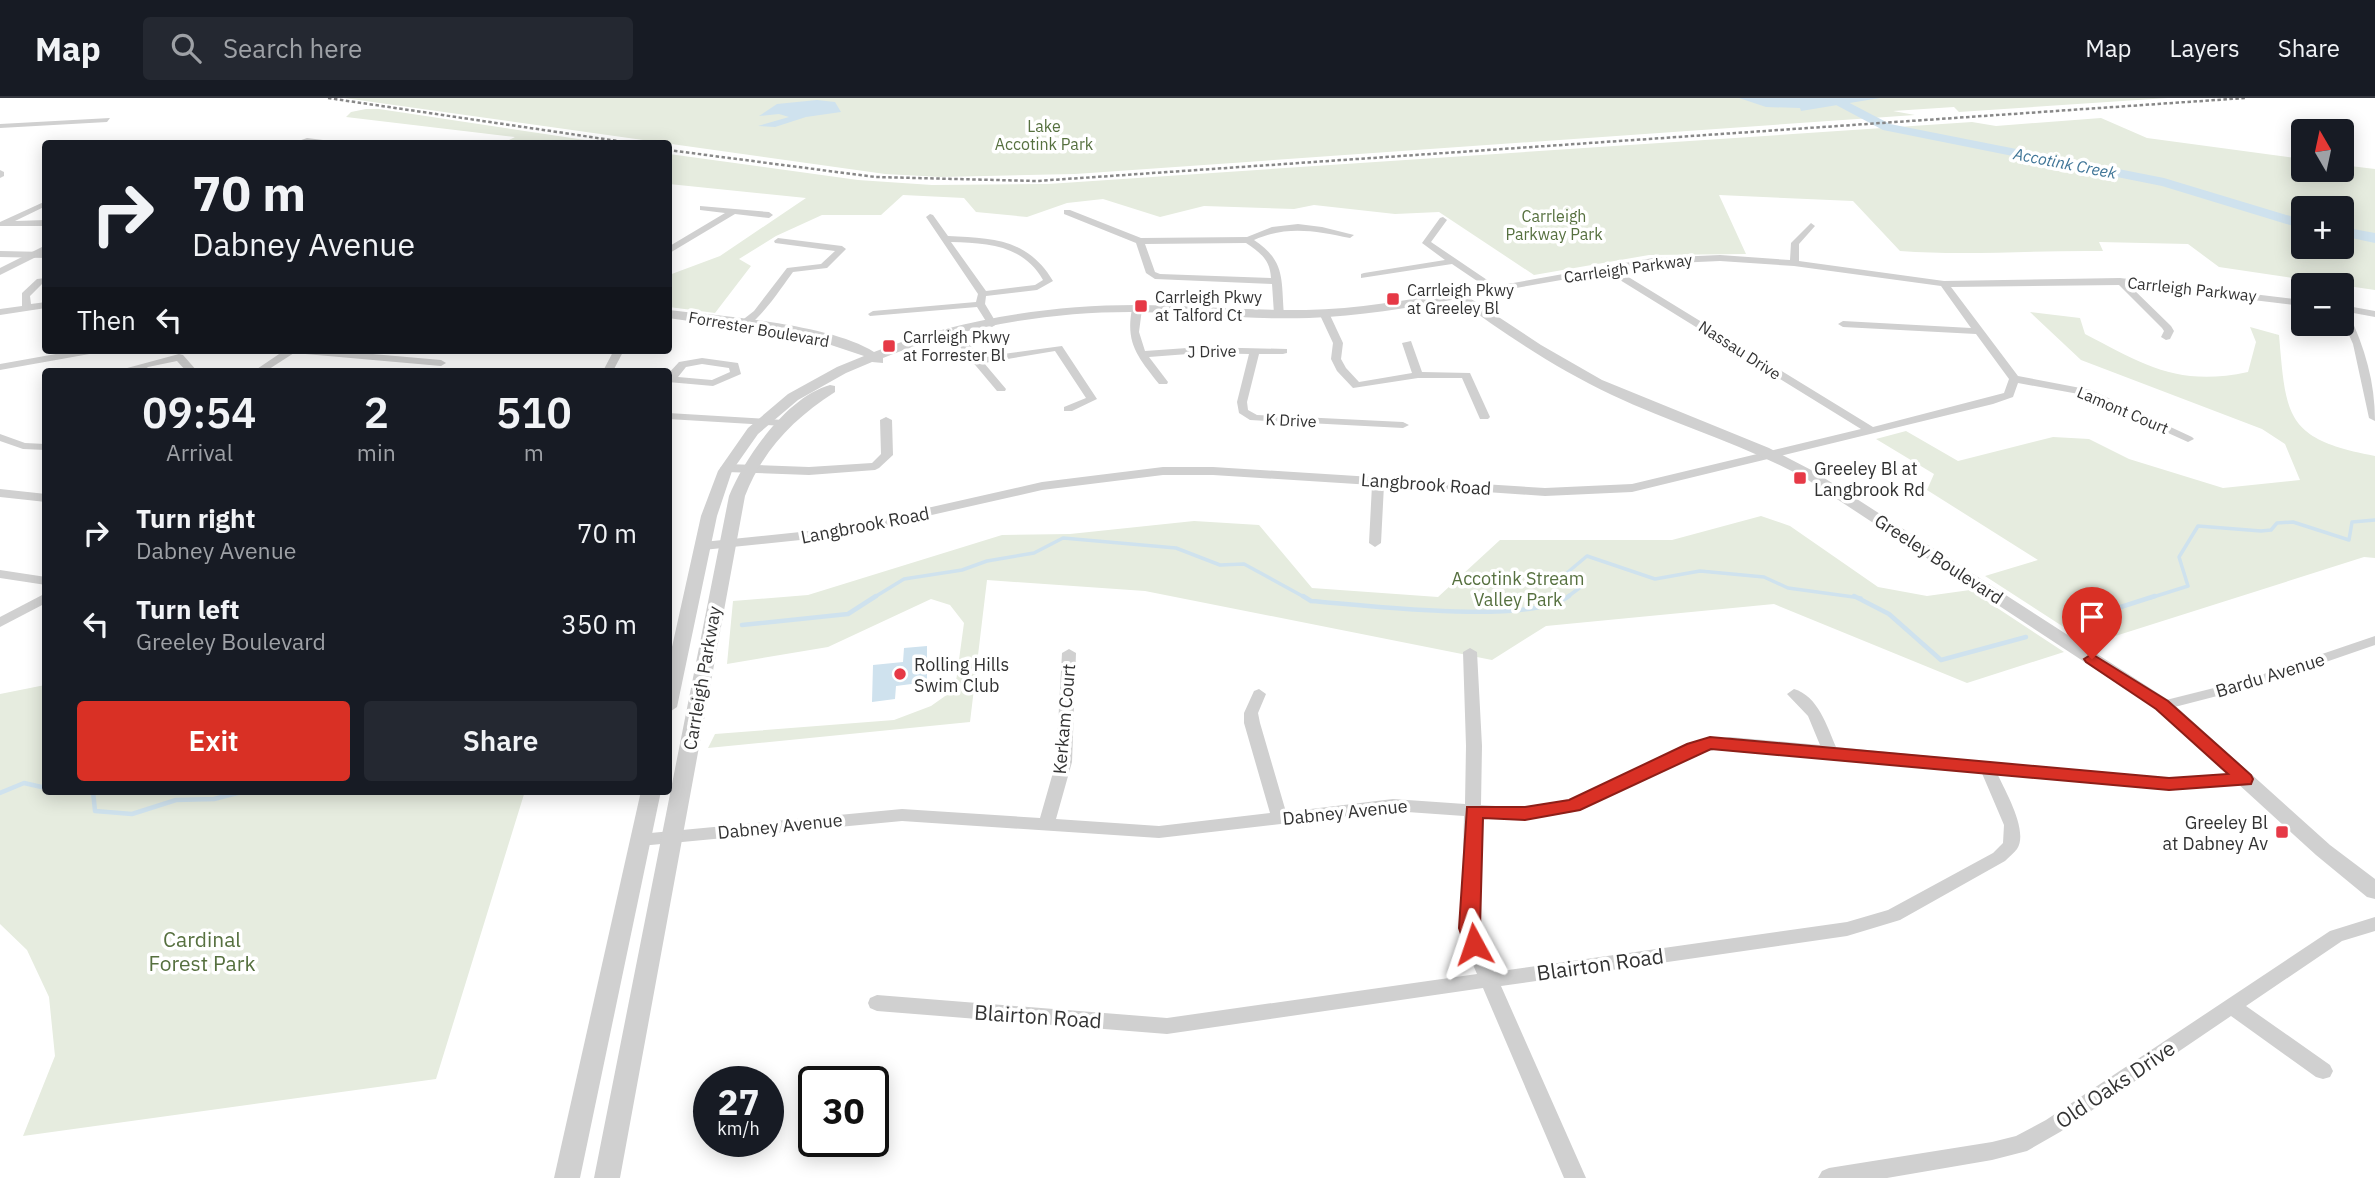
<!DOCTYPE html>
<html lang="en">
<head>
<meta charset="utf-8">
<style>
  :root { --surface:#171b24; --page:#242831; --text:#f1f3f6; --muted:#9ea1a6; --line:#363941; --accent:#d93025 }
  body { margin:0; font-family:"IBM Plex Sans",sans-serif; background:var(--page); color:var(--text); height:100vh; display:flex; flex-direction:column; font-size:26px; white-space:nowrap }
  * { box-sizing:border-box; margin:0 }
  p { font-size:23px; color:var(--muted) }
  .icon { flex:none; width:38px; height:38px; fill:none; stroke:currentColor; stroke-width:2; stroke-linecap:round; stroke-linejoin:round }
  .map { position:relative; flex:1; overflow:hidden }
  .drawer { position:absolute; left:42px; top:270px; width:630px; height:427px; display:flex; flex-direction:column; background:var(--surface); border-radius:7px; box-shadow:0 4px 18px #0003 }
  .drawer>* { flex:none }
  .hud { position:absolute; left:42px; top:42px; width:630px; height:214px; border-radius:7px; box-shadow:0 4px 18px #0003; background:#171b24; color:var(--text); overflow:hidden }
  .needle { width:46px; rotate:351deg }
  .controls { position:absolute; left:2291px; top:21px; display:grid; gap:14px }
  .controls a { display:grid; place-items:center; width:63px; height:63px; border-radius:7px; background:var(--surface); box-shadow:0 4px 18px #0003; font-size:35px }
  .speed { position:absolute; left:693px; top:968px; display:flex; gap:14px; font-size:35px; font-weight:700; text-align:center }
  .speed>* { display:grid; place-content:center; width:91px; height:91px; border-radius:50%; background:var(--surface); box-shadow:0 4px 18px #0003; line-height:1 }
  .speed small { font-size:18px; font-weight:400 }
  .speed .limit { border:4px solid #111; border-radius:10px; background:#fff; color:#111 }
  .pin { position:absolute; display:grid; place-items:center; width:60px; height:60px; color:#fff; margin:-72px -30px; border-radius:50% 50% 50% 0; rotate:-45deg; box-shadow:0 0 7px #0007 }
  .pin .icon { rotate:45deg }
  .me { position:absolute; width:77px; margin:-38px; rotate:355deg; stroke-linejoin:round; filter:drop-shadow(0 0 5px #0008) }
  .turn { display:flex; align-items:center; gap:24px; height:147px; padding:0 35px; font-size:32px }
  .turn .icon { width:91px; height:91px; stroke-width:2.5 }
  .turn b { display:block; font-size:49px; line-height:60px }
  .then { display:flex; align-items:center; height:66px; padding:0 35px; background:#0003; gap:14px; font-size:26px }
  .eta { display:flex; justify-content:space-evenly; align-items:center; height:119px; text-align:center }
  .eta b { font-size:42px; font-weight:600; line-height:49px }
  .cta { display:flex; gap:14px; margin-top:auto; padding:14px 35px }
  .cta a { flex:1; height:80px; border-radius:7px; background:var(--accent); color:#fff; font-size:28px; font-weight:600; line-height:80px; text-align:center }
  .cta a+a { background:var(--page); color:var(--text) }
  ul { padding:0; list-style:none }
  li { display:flex; align-items:center; gap:21px; height:91px; padding:0 35px }
  li div { flex:1 }
  li b { display:block; font-size:26px }
  li em { font-style:normal }
  header { display:flex; align-items:center; gap:42px; box-sizing:border-box; height:98px; padding:0 35px; background:var(--surface); border-bottom:2px solid var(--line) }
  header strong { font-size:33px }
  nav { display:flex; gap:38px; margin-inline-start:auto; font-size:24px }
  .search { width:490px; height:63px; background:var(--page); display:flex; align-items:center; gap:18px; box-sizing:border-box; padding:0 24px; border-radius:7px; color:var(--muted); font-size:26px }
  .map>svg:first-child { display:block }
  .green { fill:#e6ecdf; fill-rule:evenodd }
  .water { fill:#cfe2ee }
  .lines { fill:none; stroke-linecap:round; stroke-linejoin:round }
  .stream-far1 { stroke:#cfe2ee; stroke-width:3.5 }
  .stream { stroke:#cfe2ee; stroke-width:4.5 }
  .river { fill:#cfe2ee; fill-rule:evenodd }
  .minor { fill:#d0d0d0; fill-rule:evenodd }
  .tertiary { fill:#d0d0d0; fill-rule:evenodd }
  .rail { stroke:#888; stroke-width:2.5; stroke-dasharray:3.5 2.5; stroke-linecap:butt }
  .route { fill:#d93025; stroke:#8d1f18; stroke-width:2 }
  .poi-dot { fill:#e63946; stroke:#fff; stroke-width:2.5 }
  .labels { text-anchor:middle; dominant-baseline:central; stroke-width:7; stroke-linejoin:round; paint-order:stroke }
  .far-park-label { font-size:16px; fill:#56703f; stroke:#fff }
  .far-water-label { font-size:16px; font-style:italic; fill:#3f7597; stroke:#fff }
  .far-street-label { font-size:16px; fill:#333; stroke:#fff }
  .far-poi-label { font-size:16px; fill:#333; stroke:#fff; text-anchor:start }
  .poi-label { font-size:18px; fill:#333; stroke:#fff; text-anchor:start }
  .street-label { font-size:18px; fill:#333; stroke:#fff }
  .park-label { font-size:18px; fill:#56703f; stroke:#fff }
  .near-park-label { font-size:21px; fill:#56703f; stroke:#fff }
  .near-street-label { font-size:21px; fill:#333; stroke:#fff }
</style>
</head>
<body>
<header>
<strong>Map</strong>
<div class="search"><svg class="icon" aria-label="search" viewBox="0 0 24 24"><circle cx="10" cy="10" r="6"/><path d="M15 15l6 6"/></svg>Search here</div>
<nav><a>Map</a><a>Layers</a><a>Share</a></nav>
</header>
<div class="map">
<svg width="2375" height="1080" viewBox="0 0 2375 1080">
  <rect width="100%" height="100%" fill="#fff"/>
  <g class="green">
    <path d="M344,0H2168L1959,14L1954,9L1893,13L1915,17L1075,76L940,79L885,76Z"/>
    <path d="M366,11H379L605,45H503L515,39L346,19L351,14Z"/>
    <path d="M2101,20L2147,40L2303,61V72H2342V67L2375,71V192L2219,169L2188,146L2099,144L2103,153C2035,152 1968,158 1900,153L1853,103L1719,97L1746,156L1649,157L1534,177L1439,114L1395,116L1314,107L1294,111L1204,108L1160,119L1103,101L1067,105L1027,119L976,114L964,100L903,97L881,117H822L776,138L739,161L751,168L715,215L669,209V177L720,158L806,100L669,86V56L858,82L932,87L1048,86L1972,24L1996,28ZM2303,110H2342V149H2303Z"/>
    <path d="M2030,214L2080,220L2085,236C2145,267 2178,289 2248,274L2256,244L2250,229L2279,237C2286,320 2286,341 2375,358V460L2364,459L2090,546L1985,478L2038,462L1927,392L1934,376L1876,341L1906,333L1958,363L2053,339L2089,341L2129,361L2223,390L2300,382L2285,346L2262,331L2081,262Z"/>
    <path d="M1761,418L1790,428L1878,489L1927,498L1970,492L2064,554L1967,585L1774,506L1546,528L1492,562L1145,493L987,482L970,624L708,650L715,636L894,622L931,608L955,591L964,525L950,507L931,501L828,549L727,566L733,503L808,497L1002,437L1070,436L1194,423L1259,427L1312,490L1438,499L1500,442H1672Z"/>
    <path d="M45,587L46,693H525L436,981L23,1038L55,958L49,899L27,852L0,826V596Z"/>
  </g>
  <g class="water">
    <path d="M1739,0H1880L1801,13L1800,10L1766,9Z"/>
    <path d="M817,2L835,4L841,14L806,19L775,29L758,28L789,19L779,16L759,18L777,6Z"/>
    <path d="M927,548V584L896,588L895,601L872,604L873,567L903,564L904,550Z"/>
  </g>
  <g class="lines">
    <g class="stream-far1">
      <path d="M873,500L904,481L962,472L987,463L1034,455L1063,440L1176,450L1220,467L1244,466L1306,500"/>
      <path d="M1566,500L1582,488L1568,474L1587,458L1655,481L1700,473L1764,479L1788,490L1861,500"/>
      <path d="M2150,500L2188,488L2179,459L2198,428L2261,433L2271,432L2277,425L2293,424L2349,442L2352,424L2375,422"/>
    </g>
    <g class="stream">
      <path d="M1303,498L1311,503C1364,507 1530,528 1569,498"/>
      <path d="M1854,498L1889,516L1941,562L2026,539"/>
      <path d="M2071,525L2155,498"/>
      <path d="M742,527L848,516L876,498"/>
      <path d="M93,693L95,713L132,716L176,702L214,701L245,693"/>
      <path d="M0,695L24,685L46,690"/>
    </g>
    <g class="river">
      <path d="M1823,0H1840L1890,26L2164,80L2303,122V131L2162,88L1883,32Z"/>
      <path d="M2342,129L2375,135V145L2342,138Z"/>
    </g>
    <g class="minor">
      <path d="M110,20L107,24L0,30V26Z"/>
      <path d="M307,40L339,44L342,46H290Z"/>
      <path d="M0,72L4,74V78L0,80Z"/>
      <path d="M46,103V108L15,123L46,122V128H0V124Z"/>
      <path d="M700,108L769,114L773,117L769,120L735,116L668,156V149L725,115L700,112Z"/>
      <path d="M1064,112H1070L1141,140L1247,139L1272,129L1298,126L1322,129L1354,137L1350,140C1316,133 1287,127 1254,142C1286,163 1281,182 1284,216L1279,219L1274,216L1272,186L1155,181L1146,175L1136,145L1064,116ZM1246,145C1261,155 1270,162 1271,180L1160,176L1155,174L1145,146Z"/>
      <path d="M930,116L933,117L948,138C993,140 1028,141 1053,183L1037,192L986,198L985,206L997,226L992,229L989,228L977,209L870,218L868,216L873,213L976,204L978,196L926,119ZM951,144C988,145 1023,147 1043,182L1035,187L986,193Z"/>
      <path d="M1443,119L1447,122L1431,144L1496,188L1653,160L1720,157L1790,162L1791,145L1811,125L1815,128L1799,146V163L1944,183L2120,180L2303,202V208L2129,187L2171,228L2174,233L2170,241L2166,242L2161,239L2164,233L2162,230L2119,187L1951,189L2018,278L2091,292L2192,339L2194,341L2188,344L2084,297L2018,285L2013,299L1993,306L1632,394L1545,398L1384,387L1381,445L1375,449L1369,445L1372,387L1213,377H1163L1042,392L839,438L703,452L697,448L703,444L839,430L1042,384L1163,369H1213L1545,390L1632,386L1861,331L1607,174L1459,200L1456,199V195L1486,189L1452,166L1361,180V176L1364,175L1445,162L1422,145L1440,120ZM1720,163L1794,168L1941,188L1971,230L1843,223L1838,226L1843,229L1976,236L2009,281L2004,295L1873,329L1617,172L1653,166Z"/>
      <path d="M778,140L842,148L846,151L827,170L793,174C781,190 752,236 731,235V231L754,213L787,170L821,166L835,153L775,145L774,143Z"/>
      <path d="M46,147V154L0,177V170Z"/>
      <path d="M46,180V186H42L30,198L31,206L46,204V210L0,217V211L22,208V195L37,181Z"/>
      <path d="M2342,207L2375,213V219L2348,214C2365,250 2375,284 2375,323L2369,320L2353,246L2342,221Z"/>
      <path d="M1137,208L1142,211L1139,234L1145,253L1201,249L1287,251V255L1283,256H1259L1247,304L1248,312L1257,317L1403,324L1409,327L1403,330L1250,322L1239,315L1237,304L1249,256L1201,255L1149,259L1168,284L1167,286H1159C1139,260 1125,246 1132,211Z"/>
      <path d="M1324,212L1329,215L1343,245L1341,261L1346,270L1359,284L1412,275L1402,245L1411,243L1422,274L1470,275L1490,319L1488,321H1480L1462,280H1418L1353,290L1337,273L1331,261L1333,245L1319,215Z"/>
      <path d="M950,233H958L980,259L1062,248L1097,301L1072,313H1064V309L1086,300L1055,253L984,265L1006,291L1005,293H997L950,237Z"/>
      <path d="M78,252H100L95,255L0,272V266Z"/>
      <path d="M285,252H327L441,262L446,265L441,268L294,255L266,273H254Z"/>
      <path d="M614,252H624L613,273H603Z"/>
      <path d="M179,256L183,257L197,273H186L177,263L148,269L143,273H116Z"/>
      <path d="M702,260L738,265L741,276L713,288L668,284V276L679,264ZM702,266L729,270L730,274L712,282L678,279L686,269Z"/>
      <path d="M668,315L784,322L790,325L784,328L668,321Z"/>
      <path d="M886,319L892,322L893,357L879,370L875,372L809,377L726,374L720,370L726,366L809,369L872,365L881,356L880,322Z"/>
      <path d="M0,336L25,345L46,346V352L23,351L0,343Z"/>
      <path d="M0,391L46,396V404L0,399Z"/>
      <path d="M0,472L46,479V487L0,480Z"/>
      <path d="M46,495V505L0,529V519Z"/>
      <path d="M2375,538V547L2256,588L2163,612L2156,607L2158,604L2246,582Z"/>
      <path d="M1470,550L1477,554L1482,648L1481,707L1525,710L1570,703L1694,645L1730,639L1820,647L1808,618L1787,596L1794,591C1818,598 1827,628 1836,649L2169,681L2244,677L2250,678L2252,682L2250,686L2244,687L2169,691L1997,675C2005,693 2029,733 2017,751C2014,755 2009,759 2005,763L1900,822L1847,838L1501,888L1586,1080H1564L1483,890L1167,936L877,913L870,910L868,905L870,900L877,897L1167,920L1477,876L1464,846L1461,830L1464,718L1393,713L1159,740L902,723L640,748L634,746L632,742L634,738L640,736L902,711L1040,720L1056,664L1062,555L1069,551L1076,555L1072,664L1056,721L1159,728L1270,715L1244,625V615L1254,593L1259,591L1266,596L1258,615L1260,625L1286,714L1393,701L1465,706L1466,648L1463,554ZM1730,649L1981,673L2004,727L2003,745L1993,755L1888,812L1847,824L1494,874L1482,846L1479,830L1481,719L1525,722L1573,714L1698,655Z"/>
      <path d="M2375,819V833L2342,843L2246,908L2330,967L2333,973L2330,979L2323,981L2316,979L2231,918L2060,1034L2027,1053L1992,1062L1887,1080H1818L1822,1073L1829,1070L1992,1044L2016,1038L2046,1022L2330,833Z"/>
    </g>
    <g class="tertiary">
      <path d="M0,153L46,154V160L0,159Z"/>
      <path d="M1459,193L1541,247L1602,282L1769,350L1815,374L2170,603L2330,747L2375,781V801L2367,799L2316,757L2156,611L1805,380C1743,346 1676,327 1612,297C1557,271 1506,237 1457,201C1408,210 1359,218 1309,220C1252,222 1195,215 1138,214C1053,213 962,228 883,260V265L872,264L846,275L798,302L758,336L732,373L717,418L677,609L668,615V567L701,418L718,373L748,330L788,296L837,269L864,258L810,240L668,220V212C722,218 830,226 874,254C955,222 1048,207 1135,207C1192,207 1249,213 1306,212C1357,211 1408,202 1459,193Z"/>
      <path d="M830,287L835,288V294C793,321 763,352 745,398L620,1080H594L729,398C745,359 787,299 830,287Z"/>
      <path d="M641,693H661L580,1080H554Z"/>
    </g>
    <g class="rail">
      <path d="M328,0L638,46"/>
      <path d="M668,52L875,79L1037,83L2245,0"/>
    </g>
  </g>
  <path class="route" d="M2092,556L2168,603L2251,677L2253,681L2251,686L2169,692L1711,651L1580,712L1525,722L1483,720L1480,830L1484,846L1481,851H1466L1459,830L1467,709H1525L1569,702L1687,646L1710,639L2169,680L2228,676L2156,611L2086,564L2084,561Z"/>
  <g class="poi-dot">
    <rect x="1386" y="194" width="14" height="14" rx="3.5"/>
    <rect x="1134" y="201" width="14" height="14" rx="3.5"/>
    <rect x="882" y="241" width="14" height="14" rx="3.5"/>
    <rect x="1793" y="373" width="14" height="14" rx="3.5"/>
    <circle cx="900" cy="576" r="7"/>
    <rect x="2275" y="727" width="14" height="14" rx="3.5"/>
  </g>
  <g class="labels">
    <g class="far-park-label">
      <text x="1044" y="28">Lake<tspan x="1044" dy="18">Accotink Park</tspan></text>
      <text x="1554" y="118">Carrleigh<tspan x="1554" dy="18">Parkway Park</tspan></text>
    </g>
    <g class="far-water-label">
      <text transform="translate(2065 65) rotate(11)">Accotink Creek</text>
    </g>
    <g class="far-street-label">
      <text transform="translate(1628 170) rotate(-8)">Carrleigh Parkway</text>
      <text transform="translate(2192 191) rotate(6)">Carrleigh Parkway</text>
      <text transform="translate(759 231) rotate(10)">Forrester Boulevard</text>
      <text transform="translate(1740 252) rotate(33)">Nassau Drive</text>
      <text transform="translate(1212 253) rotate(-1)">J Drive</text>
      <text transform="translate(2123 312) rotate(23)">Lamont Court</text>
      <text transform="translate(1291 322) rotate(3)">K Drive</text>
    </g>
    <g class="far-poi-label">
      <text x="1407" y="192">Carrleigh Pkwy<tspan x="1407" dy="18">at Greeley Bl</tspan></text>
      <text x="1155" y="199">Carrleigh Pkwy<tspan x="1155" dy="18">at Talford Ct</tspan></text>
      <text x="903" y="239">Carrleigh Pkwy<tspan x="903" dy="18">at Forrester Bl</tspan></text>
    </g>
    <g class="poi-label">
      <text x="1814" y="370">Greeley Bl at<tspan x="1814" dy="21">Langbrook Rd</tspan></text>
      <text x="914" y="566">Rolling Hills<tspan x="914" dy="21">Swim Club</tspan></text>
      <text x="2268" y="724" text-anchor="end">Greeley Bl<tspan x="2268" dy="21">at Dabney Av</tspan></text>
    </g>
    <g class="street-label">
      <text transform="translate(1426 386) rotate(4)">Langbrook Road</text>
      <text transform="translate(865 427) rotate(-11)">Langbrook Road</text>
      <text transform="translate(1939 461) rotate(33)">Greeley Boulevard</text>
      <text transform="translate(2270 577) rotate(-17)">Bardu Avenue</text>
      <text transform="translate(702 580) rotate(-80)">Carrleigh Parkway</text>
      <text transform="translate(1064 621) rotate(-85)">Kerkam Court</text>
      <text transform="translate(1345 714) rotate(-6)">Dabney Avenue</text>
      <text transform="translate(780 728) rotate(-6)">Dabney Avenue</text>
    </g>
    <g class="park-label">
      <text x="1518" y="480">Accotink Stream<tspan x="1518" dy="21">Valley Park</tspan></text>
    </g>
    <g class="near-park-label">
      <text x="202" y="841">Cardinal<tspan x="202" dy="24">Forest Park</tspan></text>
    </g>
    <g class="near-street-label">
      <text transform="translate(1600 866) rotate(-8)">Blairton Road</text>
      <text transform="translate(1038 918) rotate(4)">Blairton Road</text>
      <text transform="translate(2115 986) rotate(-34)">Old Oaks Drive</text>
    </g>
  </g>
</svg>
<div class="controls">
<a><svg class="needle" viewBox="-14 -14 28 28"><path d="M0-13l5 13h-10z" fill="#e53935"/><path d="M0 13l5-13h-10z" fill="#9ea1a6"/></svg></a>
<a>+</a>
<a>−</a>
</div>
<div class="speed"><div>27<small>km/h</small></div><div class="limit">30</div></div>
<div class="pin" style="left:2092px;top:561px;background:#d93025"><svg class="icon" aria-label="arrive" viewBox="0 0 24 24"><path d="M6 21V4h12l-3 4 3 4H6"/></svg></div>
<svg class="me" style="left:1474px;top:846px" viewBox="-20 -20 40 40"><path d="M0-17L14 15 0 8-14 15z" fill="#d93025" stroke="#fff" stroke-width="4"/></svg>
<div class="hud">
<div class="turn"><svg class="icon" aria-label="right" viewBox="0 0 24 24"><path d="M7 20v-9h11M14 6l5 5-5 5"/></svg><div><b>70 m</b>Dabney Avenue</div></div>
<div class="then">Then<svg class="icon" aria-label="left" viewBox="0 0 24 24"><path d="M17 20v-9H6M10 6l-5 5 5 5"/></svg></div>
</div>
<section class="drawer">
<div class="eta">
<div><b>09:54</b><p>Arrival</p></div>
<div><b>2</b><p>min</p></div>
<div><b>510</b><p>m</p></div>
</div>
<ul>
<li><svg class="icon" aria-label="right" viewBox="0 0 24 24"><path d="M7 20v-9h11M14 6l5 5-5 5"/></svg><div><b>Turn right</b><p>Dabney Avenue</p></div><em>70 m</em></li>
<li><svg class="icon" aria-label="left" viewBox="0 0 24 24"><path d="M17 20v-9H6M10 6l-5 5 5 5"/></svg><div><b>Turn left</b><p>Greeley Boulevard</p></div><em>350 m</em></li>
</ul>
<div class="cta"><a>Exit</a><a>Share</a></div>
</section>
</div>
</body>
</html>
